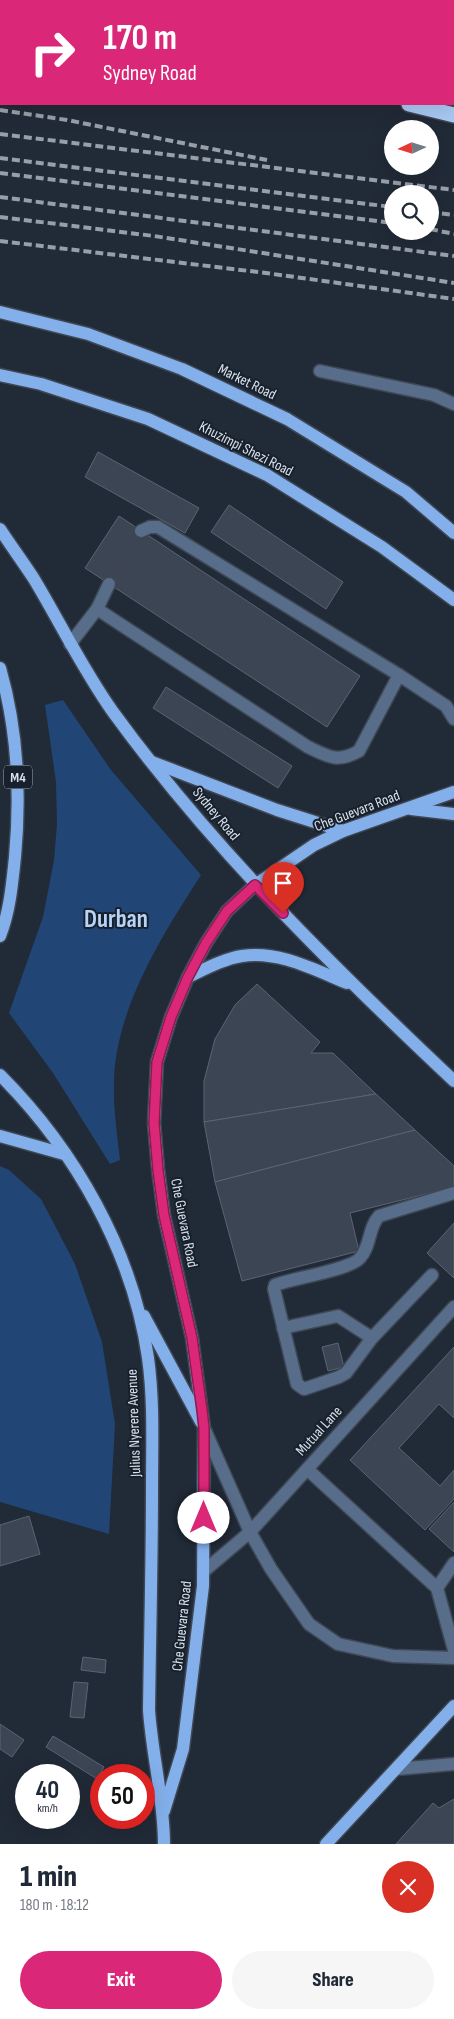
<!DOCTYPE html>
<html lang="en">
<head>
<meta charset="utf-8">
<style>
  :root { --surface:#fff; --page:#f6f6f7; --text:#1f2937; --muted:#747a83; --accent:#db2777 }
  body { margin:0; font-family:"Sofia Sans Condensed",sans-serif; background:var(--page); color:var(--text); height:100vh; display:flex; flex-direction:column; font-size:19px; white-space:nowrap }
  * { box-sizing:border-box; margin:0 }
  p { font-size:16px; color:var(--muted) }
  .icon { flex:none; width:28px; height:28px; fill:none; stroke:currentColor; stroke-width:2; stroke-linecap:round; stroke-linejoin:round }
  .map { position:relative; height:1844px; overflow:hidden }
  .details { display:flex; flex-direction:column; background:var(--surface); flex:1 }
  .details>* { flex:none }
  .top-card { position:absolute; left:0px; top:0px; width:455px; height:105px; box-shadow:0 5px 20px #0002; background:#db2777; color:#fff; overflow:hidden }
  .needle { width:32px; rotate:266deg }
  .buttons { position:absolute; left:384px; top:120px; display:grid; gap:10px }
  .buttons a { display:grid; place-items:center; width:55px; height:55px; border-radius:50%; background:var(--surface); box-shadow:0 5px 20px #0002; font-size:25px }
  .speed { position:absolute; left:15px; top:1764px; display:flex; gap:10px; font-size:25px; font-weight:700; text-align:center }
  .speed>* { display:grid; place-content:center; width:65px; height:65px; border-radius:50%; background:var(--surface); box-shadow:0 5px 20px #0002; line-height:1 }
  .speed small { font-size:12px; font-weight:400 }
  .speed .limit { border:8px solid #d22; background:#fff; color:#111 }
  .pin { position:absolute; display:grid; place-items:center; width:42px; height:42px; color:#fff; margin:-51px -21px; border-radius:50% 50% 50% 0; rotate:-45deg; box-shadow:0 0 5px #0007 }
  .pin .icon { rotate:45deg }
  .me { position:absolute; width:55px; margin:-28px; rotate:0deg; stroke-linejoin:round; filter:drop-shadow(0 0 4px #0008) }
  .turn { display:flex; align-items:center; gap:18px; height:105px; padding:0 20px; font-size:22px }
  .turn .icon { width:65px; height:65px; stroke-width:2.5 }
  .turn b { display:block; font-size:35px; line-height:42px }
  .round { display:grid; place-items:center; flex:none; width:52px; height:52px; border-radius:26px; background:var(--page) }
  .head { display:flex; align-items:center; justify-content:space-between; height:85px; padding:0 20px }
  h1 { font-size:30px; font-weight:800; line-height:38px }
  .button { display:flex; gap:10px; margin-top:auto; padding:10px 20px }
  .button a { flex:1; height:58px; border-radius:30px; background:var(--accent); color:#fff; font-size:20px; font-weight:800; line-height:58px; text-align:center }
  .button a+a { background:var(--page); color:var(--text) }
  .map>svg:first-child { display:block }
  .green { fill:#214575 }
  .building { fill:#3b4553; stroke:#5a6574 }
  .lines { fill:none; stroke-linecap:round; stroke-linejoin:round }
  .minor-tunnel { stroke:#3d4552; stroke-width:12; stroke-dasharray:12 6; stroke-linecap:butt }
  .minor-casing { stroke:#3e4753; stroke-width:15 }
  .major-casing { stroke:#3e4753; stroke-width:15 }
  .highway-casing { stroke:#3e4753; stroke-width:18 }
  .minor { stroke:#576d8a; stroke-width:12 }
  .major { stroke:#83afeb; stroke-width:12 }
  .highway { stroke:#a9c9f4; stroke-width:15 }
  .rail { stroke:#979fa8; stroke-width:4; stroke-dasharray:8 4; stroke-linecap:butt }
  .route-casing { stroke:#8e194d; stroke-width:12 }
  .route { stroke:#db2777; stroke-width:9 }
  .labels { text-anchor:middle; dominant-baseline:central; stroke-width:4; stroke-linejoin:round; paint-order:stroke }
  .shield { fill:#17212d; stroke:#9fa7b0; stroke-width:1 }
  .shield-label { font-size:14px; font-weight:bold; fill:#d9e0e8 }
  .street-label { font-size:15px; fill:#d9e0e8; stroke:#17212d }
  .town-label { font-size:25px; font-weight:bold; fill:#b8d3f8; stroke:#17212d }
</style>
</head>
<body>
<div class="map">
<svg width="454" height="1844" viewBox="0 0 454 1844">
  <rect width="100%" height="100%" fill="#212a37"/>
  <g class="green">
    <path d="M63,700L111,770L201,875C163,934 116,1008 114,1080C113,1107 117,1133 120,1160L110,1164L53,1073L9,1013L43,917L54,860L57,824L56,782L45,705Z"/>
    <path d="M0,1166L9,1170L41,1199L75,1264L102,1342L115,1424L109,1534L0,1502Z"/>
  </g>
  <g class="building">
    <path d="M98,452L199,508L185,533L85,477Z"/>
    <path d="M229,505L343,582L326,609L211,532Z"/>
    <path d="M119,516L360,676L327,727L85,568Z"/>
    <path d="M166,687L292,766L278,788L153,708Z"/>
    <path d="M257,984L320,1042L311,1053H333L376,1094L204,1122V1081L215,1039L235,1005Z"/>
    <path d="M376,1094L415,1130L215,1182L204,1122Z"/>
    <path d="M415,1130L454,1166V1187L350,1213L359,1251L242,1281L215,1182Z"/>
    <path d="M454,1223V1278L427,1253Z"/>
    <path d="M338,1343L344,1367L328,1371L322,1347Z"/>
    <path d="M454,1347V1418L439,1404L399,1448L440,1486L454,1470V1499L425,1530L350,1460Z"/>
    <path d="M454,1502V1552L429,1529Z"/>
    <path d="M29,1516L40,1554L0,1566V1525Z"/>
    <path d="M83,1657L106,1660L105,1673L81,1670Z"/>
    <path d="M74,1682L88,1683L84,1718L70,1717Z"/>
    <path d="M0,1724L24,1740L12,1757L0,1749Z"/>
    <path d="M53,1736L104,1767L97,1779L46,1747Z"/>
    <path d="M454,1799V1844H396L433,1803L439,1808Z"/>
  </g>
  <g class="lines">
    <path class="minor-tunnel" d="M109,584L141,531"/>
    <defs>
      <g id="minor">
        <path d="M319,0L323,1"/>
        <path d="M375,0V1"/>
        <path d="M320,371L434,395L454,404"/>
        <path d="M141,531L150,527H158L399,675L446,706L454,719"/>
        <path d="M97,609L308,747C329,757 338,763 359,751L399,675"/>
        <path d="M70,644L97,609L109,584"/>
        <path d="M432,1275L372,1338L346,1373L339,1377L304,1389L297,1384L274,1289L275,1285C293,1278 350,1270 360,1258C371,1246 368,1228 379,1216L454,1193"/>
        <path d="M283,1328L338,1316L372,1338"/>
        <path d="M204,1428L250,1532L271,1569L309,1624L338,1644L393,1656L454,1658"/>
        <path d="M307,1469L437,1588L454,1650"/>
        <path d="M204,1571L250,1532L454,1307"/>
        <path d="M437,1588L454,1563"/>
        <path d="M397,1769L454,1764"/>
      </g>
      <g id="major">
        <path d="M0,312L88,334L182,369L287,419L406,492L454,533"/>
        <path d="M0,375L41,384L148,419L267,475L382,547L454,600"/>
        <path d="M0,529C11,546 23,562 34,579C61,624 83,670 113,712C212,848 332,966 454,1081"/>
        <path d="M0,668C18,731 21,792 15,857C12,884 10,911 0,936"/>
        <path d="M152,762L277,810L343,831"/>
        <path d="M411,809L454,814"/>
        <path d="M188,977C205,969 223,959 242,956C278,950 315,970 347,983"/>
        <path d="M0,1075C75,1150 133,1252 148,1358C154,1401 152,1444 152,1487C152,1561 150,1635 149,1710C152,1755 164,1799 164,1844"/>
        <path d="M0,1136L64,1154"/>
        <path d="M144,1316L201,1422"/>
        <path d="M164,1811L183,1749L203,1586L204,1428L192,1338L164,1215L158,1169L154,1123L157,1062L171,1017L188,977L206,943L227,911L255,885L314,845L343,831L454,792"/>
        <path d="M326,1844L454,1706"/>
      </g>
      <g id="highway">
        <path d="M244,0L246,1"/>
        <path d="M0,10H1"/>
        <path d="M454,70V71"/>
        <path d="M409,104L454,115"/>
      </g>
    </defs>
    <use href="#minor" class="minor-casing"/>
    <use href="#major" class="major-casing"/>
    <use href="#highway" class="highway-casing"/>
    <use href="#minor" class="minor"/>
    <use href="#major" class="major"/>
    <use href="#highway" class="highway"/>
    <g class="rail">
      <path d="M0,110L67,120L267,160"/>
      <path d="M0,134L454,190"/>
      <path d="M0,158L392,207"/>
      <path d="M0,173L392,223"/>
      <path d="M0,197L454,256"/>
      <path d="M430,212L454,215"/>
      <path d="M0,217L154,236L454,283"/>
      <path d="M430,229L454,234"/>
      <path d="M0,241L266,273L454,299"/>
    </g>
  </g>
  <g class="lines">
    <defs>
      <path id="route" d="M204,1518V1428L202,1410L192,1338L164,1215L158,1170L154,1123L157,1062L171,1017L188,977L206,943L227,911L255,885L283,913"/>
    </defs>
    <use href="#route" class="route-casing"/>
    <use href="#route" class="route"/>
  </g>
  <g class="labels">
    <rect class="shield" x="4" y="765.5" width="28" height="23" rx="4"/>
    <g class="shield-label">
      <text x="18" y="777">M4</text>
    </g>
    <g class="street-label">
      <text transform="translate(247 382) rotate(26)">Market Road</text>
      <text transform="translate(246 449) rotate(27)">Khuzimpi Shezi Road</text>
      <text transform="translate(357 811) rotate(-21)">Che Guevara Road</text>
      <text transform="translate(216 814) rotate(50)">Sydney Road</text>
      <text transform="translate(184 1223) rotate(79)">Che Guevara Road</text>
      <text transform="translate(134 1423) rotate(-92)">Julius Nyerere Avenue</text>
      <text transform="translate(319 1431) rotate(-48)">Mutual Lane</text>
      <text transform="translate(182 1626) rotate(-84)">Che Guevara Road</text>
    </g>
    <g class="town-label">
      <text x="116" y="919">Durban</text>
    </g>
  </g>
</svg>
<div class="buttons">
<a><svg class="needle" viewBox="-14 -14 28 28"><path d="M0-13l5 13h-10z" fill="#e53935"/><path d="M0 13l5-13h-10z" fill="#747a83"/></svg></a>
<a><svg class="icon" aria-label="search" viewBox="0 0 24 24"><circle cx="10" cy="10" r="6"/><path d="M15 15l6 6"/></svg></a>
</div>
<div class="speed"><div>40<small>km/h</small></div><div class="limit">50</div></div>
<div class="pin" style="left:283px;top:913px;background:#d93025"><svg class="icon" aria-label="arrive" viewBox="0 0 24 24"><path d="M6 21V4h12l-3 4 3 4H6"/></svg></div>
<svg class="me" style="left:204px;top:1518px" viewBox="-20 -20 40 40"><circle r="19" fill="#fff"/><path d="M0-13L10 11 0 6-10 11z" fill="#db2777"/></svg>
<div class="top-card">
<div class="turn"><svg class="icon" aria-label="right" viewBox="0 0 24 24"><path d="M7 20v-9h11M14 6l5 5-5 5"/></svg><div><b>170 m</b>Sydney Road</div></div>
</div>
</div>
<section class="details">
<div class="head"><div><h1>1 min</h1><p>180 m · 18:12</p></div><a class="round" style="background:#d93025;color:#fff"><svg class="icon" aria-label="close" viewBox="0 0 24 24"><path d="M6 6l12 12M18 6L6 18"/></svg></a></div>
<div class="button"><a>Exit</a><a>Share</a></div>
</section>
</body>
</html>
